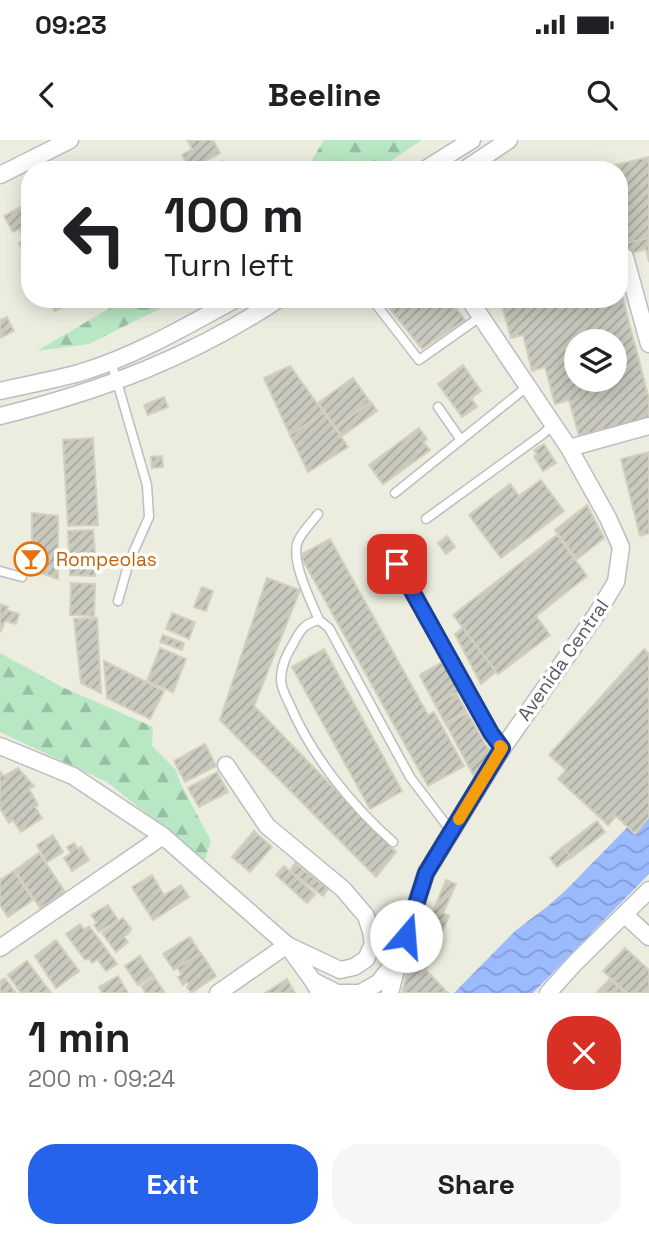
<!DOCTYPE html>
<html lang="en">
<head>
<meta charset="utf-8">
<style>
  :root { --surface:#fff; --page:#f6f6f6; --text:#202124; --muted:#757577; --accent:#2563eb }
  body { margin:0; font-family:"Space Grotesk",sans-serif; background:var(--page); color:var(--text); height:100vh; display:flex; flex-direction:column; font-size:26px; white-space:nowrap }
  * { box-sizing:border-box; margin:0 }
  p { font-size:23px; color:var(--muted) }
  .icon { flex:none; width:38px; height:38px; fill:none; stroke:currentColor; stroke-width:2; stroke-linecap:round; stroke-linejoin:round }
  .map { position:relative; height:853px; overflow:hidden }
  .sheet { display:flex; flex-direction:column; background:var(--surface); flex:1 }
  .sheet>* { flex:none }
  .top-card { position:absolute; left:21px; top:21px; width:607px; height:147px; border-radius:28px; box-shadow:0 4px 18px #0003; background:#fff; color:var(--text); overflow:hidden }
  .buttons { position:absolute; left:564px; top:189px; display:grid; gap:14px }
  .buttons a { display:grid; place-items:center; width:63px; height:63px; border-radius:50%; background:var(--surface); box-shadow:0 4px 18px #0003; font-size:35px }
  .pin { position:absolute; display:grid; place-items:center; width:60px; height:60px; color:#fff; margin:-30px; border-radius:14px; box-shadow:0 4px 10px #0006 }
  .me { position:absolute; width:77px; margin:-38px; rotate:18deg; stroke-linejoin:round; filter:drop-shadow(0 0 5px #0008) }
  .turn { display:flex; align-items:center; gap:24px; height:147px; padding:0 28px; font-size:32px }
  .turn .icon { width:91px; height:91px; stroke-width:2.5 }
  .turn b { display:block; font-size:49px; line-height:60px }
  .round { display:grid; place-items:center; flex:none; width:74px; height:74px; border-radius:28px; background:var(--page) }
  .headline { display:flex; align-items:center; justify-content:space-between; height:119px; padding:0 28px }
  h1 { font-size:42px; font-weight:700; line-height:52px }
  .cta { display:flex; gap:14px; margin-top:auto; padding:14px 28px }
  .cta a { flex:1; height:80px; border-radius:28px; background:var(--accent); color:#fff; font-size:28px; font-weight:700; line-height:80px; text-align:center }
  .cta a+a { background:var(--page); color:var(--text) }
  .status { display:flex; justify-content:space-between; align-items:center; height:49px; padding:0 35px; background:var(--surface); direction:ltr }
  .status svg { height:19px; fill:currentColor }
  header { display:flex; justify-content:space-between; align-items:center; height:91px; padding:0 28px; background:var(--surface); font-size:32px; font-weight:700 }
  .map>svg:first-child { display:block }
  .forest { fill:url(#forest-firs) }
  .water { fill:url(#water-waves) }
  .building { fill:url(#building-hatch); stroke:#d2d0bd; stroke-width:2; fill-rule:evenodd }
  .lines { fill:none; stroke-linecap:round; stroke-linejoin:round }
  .service-casing { stroke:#bcbdc4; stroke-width:11 }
  .minor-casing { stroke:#bcbdc4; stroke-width:19 }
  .service { stroke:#fff; stroke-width:8 }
  .minor { stroke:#fff; stroke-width:16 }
  .route-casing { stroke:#184099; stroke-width:18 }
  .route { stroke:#2563eb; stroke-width:12 }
  .slow { stroke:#f59e0b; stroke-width:12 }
  .labels { text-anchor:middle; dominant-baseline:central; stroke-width:7; stroke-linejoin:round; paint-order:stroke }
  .food-label { font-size:19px; fill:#c56008; stroke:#fff; text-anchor:start }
  .street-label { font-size:19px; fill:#585a61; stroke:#fff }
</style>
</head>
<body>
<div class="status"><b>09:23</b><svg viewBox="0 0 49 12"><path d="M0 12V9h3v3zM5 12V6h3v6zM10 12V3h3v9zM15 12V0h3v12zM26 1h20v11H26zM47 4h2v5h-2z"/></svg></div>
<header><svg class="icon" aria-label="back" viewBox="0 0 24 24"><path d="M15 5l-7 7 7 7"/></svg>Beeline<svg class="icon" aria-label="search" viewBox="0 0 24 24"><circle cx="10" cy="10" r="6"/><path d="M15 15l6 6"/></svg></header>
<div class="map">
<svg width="649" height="853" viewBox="0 0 649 853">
  <defs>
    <pattern id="forest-firs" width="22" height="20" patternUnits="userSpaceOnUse" patternTransform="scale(1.75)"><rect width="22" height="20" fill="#b8e7c4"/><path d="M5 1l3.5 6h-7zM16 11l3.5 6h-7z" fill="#98bea3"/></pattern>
    <pattern id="water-waves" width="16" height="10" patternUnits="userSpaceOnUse" patternTransform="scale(1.75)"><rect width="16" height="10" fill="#9cbbff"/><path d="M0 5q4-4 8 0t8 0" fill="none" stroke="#829bd2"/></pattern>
    <pattern id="building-hatch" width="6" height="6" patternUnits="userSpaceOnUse" patternTransform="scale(1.75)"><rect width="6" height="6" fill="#c9c9be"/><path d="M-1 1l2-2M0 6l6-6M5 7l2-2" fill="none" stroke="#a6a69e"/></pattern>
  </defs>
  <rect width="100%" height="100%" fill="#eceddf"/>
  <g class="forest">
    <path d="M324,0H422L377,30H306Z"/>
    <path d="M125,159H179L89,204L37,211Z"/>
    <path d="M0,513L62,547L153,587L152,606L176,630L180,642L211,701L205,720L107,642L0,592Z"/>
  </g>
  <path class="water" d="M649,665V734L533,853H454L515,791L548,766L566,750Z"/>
  <g class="building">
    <path d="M187,0H213L220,13L190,29L182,15L192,9Z"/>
    <path d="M649,17V98L620,105V30H593Z"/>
    <path d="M223,21L228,30H207Z"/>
    <path d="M30,62V116L26,118L19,103L25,100L19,89L13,92L4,76Z"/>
    <path d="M649,98V122L646,109L628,114L626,103Z"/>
    <path d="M620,148L649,259V278L579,296L569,260L555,264L545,227L532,231L523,195L511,198L500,159H620ZM576,201H614V240H576Z"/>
    <path d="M48,159H78L55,171Z"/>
    <path d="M382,159H449L465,180L422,209Z"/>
    <path d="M7,177L14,191L0,198V180Z"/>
    <path d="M463,225L481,251L471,258L477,267L462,277L438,244Z"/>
    <path d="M290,226L324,273L290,295L264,238Z"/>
    <path d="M353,238L370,262L336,287L318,263Z"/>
    <path d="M164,257L168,267L148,275L144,265Z"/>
    <path d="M371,262L377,271L342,296L336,287Z"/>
    <path d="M324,273L348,307L308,332L290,295Z"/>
    <path d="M419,288L427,299L423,302L430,310L383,344L369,325Z"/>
    <path d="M93,298L98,385L68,386L63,300Z"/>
    <path d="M544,304L556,323L543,331L534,316L537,314L534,310Z"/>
    <path d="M649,312V393L640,396L621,319Z"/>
    <path d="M162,316L163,327L152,328L151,317Z"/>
    <path d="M541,340L564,371L501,418L469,375L510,344L519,356Z"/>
    <path d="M587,365L604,398L577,419L555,390Z"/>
    <path d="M32,373L58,376V439L19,425V408L32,410Z"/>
    <path d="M93,390L95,413L69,414L68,391Z"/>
    <path d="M557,395L587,436L536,476L550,495L498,534L453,475Z"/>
    <path d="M447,396L455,407L446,414L438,403Z"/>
    <path d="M330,399L428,575L434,572L464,626L428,646L300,415Z"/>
    <path d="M70,421L95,422V436L70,435Z"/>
    <path d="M267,438L300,450L254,566L396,712L376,737L220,580Z"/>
    <path d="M71,443L95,444L94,476L70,475Z"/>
    <path d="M202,447L213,451L206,471L194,467Z"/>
    <path d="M0,464L8,467L6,470L19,474L16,484L5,481L1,491L0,490Z"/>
    <path d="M172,473L195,482L189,499L166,489Z"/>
    <path d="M97,478L101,553L81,543L74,479Z"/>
    <path d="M463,488L496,532L481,544L455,494Z"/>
    <path d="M163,495L184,503L182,510L160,502Z"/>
    <path d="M160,508L186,519L173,552L147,541Z"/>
    <path d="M324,509L402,651L370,669L292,527Z"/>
    <path d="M644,509L649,514V677L635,694L616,676L608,685L558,639L566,630L549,615Z"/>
    <path d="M104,521L164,551L150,579L107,558Z"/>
    <path d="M441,523L445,524L459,552L435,564L420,536L421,534Z"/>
    <path d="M456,553L466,571L445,583L435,564Z"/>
    <path d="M467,573L487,607L493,613L475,638L446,584Z"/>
    <path d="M205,604L216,626L185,642L174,621Z"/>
    <path d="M18,628L34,646L29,649L38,665L35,667L42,678L21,692L13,680L9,683L0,668V632L4,636Z"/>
    <path d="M217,632L228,652L199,667L188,648Z"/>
    <path d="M597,681L605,692L571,718L563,707Z"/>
    <path d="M254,691L272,707L250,732L232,717Z"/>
    <path d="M53,695L63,712L47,722L37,705Z"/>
    <path d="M74,703L78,709L81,707L89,720L72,731L64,718L71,713L67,707Z"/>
    <path d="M563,707L571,717L557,727L550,718Z"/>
    <path d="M39,713L65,752L40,768L15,730Z"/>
    <path d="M295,723L328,749L323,756L290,731Z"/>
    <path d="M284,726L315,754L307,763L276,735Z"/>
    <path d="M14,731L33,760L8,777L0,765V740Z"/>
    <path d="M152,735L164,755L181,745L189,757L153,780L132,747Z"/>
    <path d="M446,740L456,744L443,773L449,776L426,830L448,853H402L406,837Z"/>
    <path d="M108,765L118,780L99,792L94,785L97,783L91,775Z"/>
    <path d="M123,778L131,789L129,791L130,792L124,797L128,802L116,812L102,793Z"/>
    <path d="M80,784L84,789L89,786L117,824L106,831L97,819L92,823L89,818L85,820L66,794Z"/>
    <path d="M190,797L200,813L174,830L163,814Z"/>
    <path d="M56,800L79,831L56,848L35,816Z"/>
    <path d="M625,808L649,830V853H627L603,831Z"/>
    <path d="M201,813L216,836L191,853L187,847L189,845L187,842L183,845L178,837L182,834L177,828Z"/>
    <path d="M140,816L153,835L138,845L125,826Z"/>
    <path d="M27,821L51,853H21L8,835Z"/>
    <path d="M118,836L128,853H102L99,847Z"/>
    <path d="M154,837L165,853H146L141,846Z"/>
    <path d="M5,838L16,853H0V841Z"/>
    <path d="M287,839L295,853H265Z"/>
    <path d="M610,839L625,853L597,852Z"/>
  </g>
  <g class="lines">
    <defs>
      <g id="service">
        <path d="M375,163L419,220L480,177"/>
        <path d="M111,221L147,345L149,377L129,422L118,461"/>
        <path d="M438,267L461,300"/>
        <path d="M395,353L528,246"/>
        <path d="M318,374C312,382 302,392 298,401C290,420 311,461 319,480"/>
        <path d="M426,379L543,294L553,284"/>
        <path d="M383,400L491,593L502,609"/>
        <path d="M0,431L22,437"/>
        <path d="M393,702C352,666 311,615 290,565C286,557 281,548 281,540C281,526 286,516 293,504C300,491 303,484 319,480L329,488L410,637L451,691"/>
      </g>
      <g id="minor">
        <path d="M424,30L472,0"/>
        <path d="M464,30L509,0"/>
        <path d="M0,35L70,0"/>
        <path d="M625,117L649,204"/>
        <path d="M0,251C26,245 53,240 79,233C133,217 187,186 236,159"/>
        <path d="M0,276C101,251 192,217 279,159"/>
        <path d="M569,308L649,286"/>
        <path d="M0,606L73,636L163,696L287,805L313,841L320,853"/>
        <path d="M625,775L649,797"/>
        <path d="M0,808L163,696"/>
        <path d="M313,841L337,853H358"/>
        <path d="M218,853L287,805L340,830L354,827L366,819L373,804L371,791L366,776L343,749L267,686L226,625"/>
        <path d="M360,853L378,843L395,822"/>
        <path d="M390,853L399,818L426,733L502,609L596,475L616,442L621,407L608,378L569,308L469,159"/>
        <path d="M548,853L575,823L649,750"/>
      </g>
    </defs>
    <use href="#service" class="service-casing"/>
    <use href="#minor" class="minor-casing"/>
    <use href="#service" class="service"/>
    <use href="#minor" class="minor"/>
  </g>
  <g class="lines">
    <defs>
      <path id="route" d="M397,424L491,593L502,608L426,733L406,796"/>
    </defs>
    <use href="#route" class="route-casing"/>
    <use href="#route" class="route"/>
    <path class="slow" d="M459,679L502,608L500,606"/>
  </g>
  <defs>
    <symbol id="bar-ring" viewBox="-11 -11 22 22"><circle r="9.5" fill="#fff" stroke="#e8710a" stroke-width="1.5"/><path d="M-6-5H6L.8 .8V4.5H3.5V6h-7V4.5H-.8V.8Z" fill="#e8710a"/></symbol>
  </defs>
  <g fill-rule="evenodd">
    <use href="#bar-ring" x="12" y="400" width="38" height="38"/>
  </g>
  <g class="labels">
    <g class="food-label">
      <text x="56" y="419">Rompeolas</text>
    </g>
    <g class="street-label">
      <text transform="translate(563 520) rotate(-55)">Avenida Central</text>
    </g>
  </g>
</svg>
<div class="buttons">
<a><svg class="icon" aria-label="layers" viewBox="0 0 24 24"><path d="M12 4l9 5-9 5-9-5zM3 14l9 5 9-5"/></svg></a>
</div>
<div class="pin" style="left:397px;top:424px;background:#d93025"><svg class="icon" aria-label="arrive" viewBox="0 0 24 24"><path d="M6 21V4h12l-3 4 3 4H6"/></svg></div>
<svg class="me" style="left:406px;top:796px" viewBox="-20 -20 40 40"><circle r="19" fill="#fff"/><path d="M0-13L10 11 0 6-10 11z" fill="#2563eb"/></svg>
<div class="top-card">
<div class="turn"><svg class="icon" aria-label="left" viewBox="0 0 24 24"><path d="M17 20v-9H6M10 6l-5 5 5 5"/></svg><div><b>100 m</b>Turn left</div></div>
</div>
</div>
<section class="sheet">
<div class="headline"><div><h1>1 min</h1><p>200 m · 09:24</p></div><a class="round" style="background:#d93025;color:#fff"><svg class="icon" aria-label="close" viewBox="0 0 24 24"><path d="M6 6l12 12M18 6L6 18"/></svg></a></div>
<div class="cta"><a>Exit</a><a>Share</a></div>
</section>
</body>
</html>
